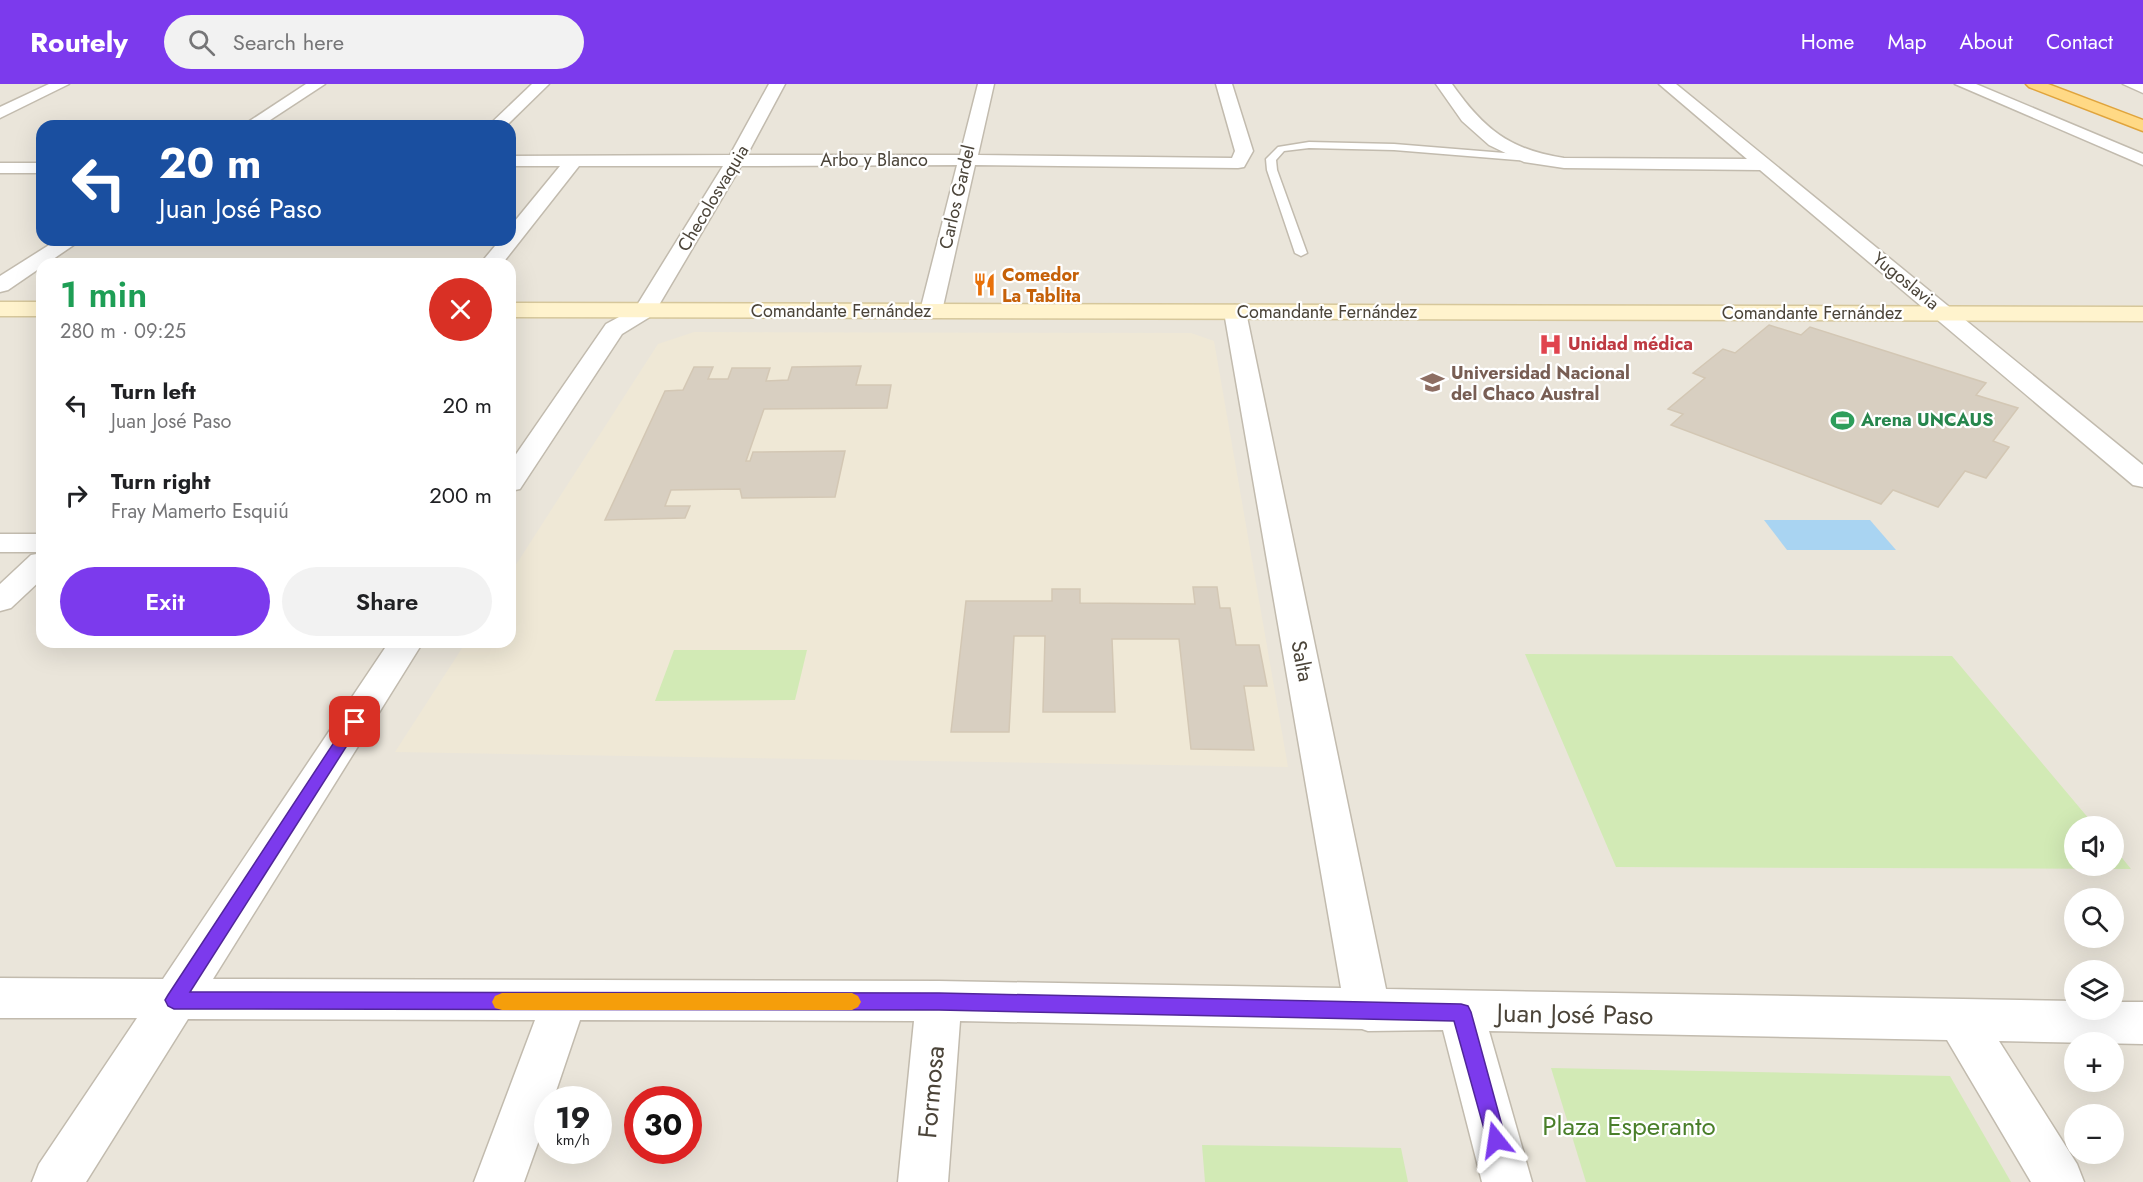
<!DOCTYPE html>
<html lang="en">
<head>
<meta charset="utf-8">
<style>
  :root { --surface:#fff; --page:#f2f2f2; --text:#202124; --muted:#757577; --accent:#7c3aed }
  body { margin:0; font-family:Jost,sans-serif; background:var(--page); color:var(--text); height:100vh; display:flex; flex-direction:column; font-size:22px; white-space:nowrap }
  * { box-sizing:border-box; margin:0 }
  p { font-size:20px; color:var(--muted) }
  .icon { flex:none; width:33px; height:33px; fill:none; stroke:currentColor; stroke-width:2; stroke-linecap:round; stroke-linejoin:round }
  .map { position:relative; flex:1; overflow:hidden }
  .side { position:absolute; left:36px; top:174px; width:480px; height:390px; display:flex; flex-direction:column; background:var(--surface); border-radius:18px; box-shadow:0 6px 24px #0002 }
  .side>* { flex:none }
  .guide { position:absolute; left:36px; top:36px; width:480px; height:126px; border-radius:18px; box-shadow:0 6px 24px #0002; background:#1a4fa0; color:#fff; overflow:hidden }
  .tools { position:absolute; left:2064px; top:732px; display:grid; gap:12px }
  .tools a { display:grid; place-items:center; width:60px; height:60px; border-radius:50%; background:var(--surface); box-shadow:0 6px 24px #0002; font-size:30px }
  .speed { position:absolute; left:534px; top:1002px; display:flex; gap:12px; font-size:30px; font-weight:700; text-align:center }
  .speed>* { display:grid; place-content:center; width:78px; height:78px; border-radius:50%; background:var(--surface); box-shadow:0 6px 24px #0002; line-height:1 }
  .speed small { font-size:15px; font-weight:400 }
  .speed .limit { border:9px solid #d22; background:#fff; color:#111 }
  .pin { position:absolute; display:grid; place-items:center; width:51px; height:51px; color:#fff; margin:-26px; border-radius:12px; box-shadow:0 3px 9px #0006 }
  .me { position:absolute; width:66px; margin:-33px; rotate:345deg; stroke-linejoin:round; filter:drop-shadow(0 0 4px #0008) }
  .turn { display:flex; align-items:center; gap:21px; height:126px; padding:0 24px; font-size:27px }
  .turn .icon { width:78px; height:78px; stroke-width:2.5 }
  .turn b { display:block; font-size:42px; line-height:51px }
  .round { display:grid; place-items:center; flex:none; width:63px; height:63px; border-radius:32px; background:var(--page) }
  .headline { display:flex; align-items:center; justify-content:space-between; height:102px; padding:0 24px }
  h1 { font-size:36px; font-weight:600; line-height:45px; color:#1e9e55 }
  .action { display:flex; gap:12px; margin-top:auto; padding:12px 24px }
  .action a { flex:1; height:69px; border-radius:36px; background:var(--accent); color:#fff; font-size:24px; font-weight:600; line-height:69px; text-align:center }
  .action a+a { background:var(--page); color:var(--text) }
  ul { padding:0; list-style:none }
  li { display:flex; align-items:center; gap:18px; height:90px; padding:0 24px }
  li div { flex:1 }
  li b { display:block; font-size:22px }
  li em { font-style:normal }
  header { display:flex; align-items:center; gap:36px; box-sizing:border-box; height:84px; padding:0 30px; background:var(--accent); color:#fff }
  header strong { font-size:28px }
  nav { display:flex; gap:33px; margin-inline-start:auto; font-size:21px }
  .search { width:420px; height:54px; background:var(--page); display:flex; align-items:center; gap:15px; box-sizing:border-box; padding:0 21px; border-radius:33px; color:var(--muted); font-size:22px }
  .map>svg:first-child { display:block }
  .residential { fill:#eae5da; fill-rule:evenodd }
  .education { fill:#efe8d6 }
  .green { fill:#d2eab5 }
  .water { fill:#a9d4f2 }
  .building { fill:#d8cfc1; stroke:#d3c7b4; stroke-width:1.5 }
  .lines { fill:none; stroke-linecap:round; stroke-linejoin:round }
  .service-casing { stroke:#c2bbae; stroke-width:3 }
  .minor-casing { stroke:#c2bbae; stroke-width:3 }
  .tertiary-casing { stroke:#c2bbae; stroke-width:3 }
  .secondary-casing { stroke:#d6c79b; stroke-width:3 }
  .trunk-casing { stroke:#e0a43c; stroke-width:3 }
  .service { fill:#fff; fill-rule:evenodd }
  .minor { fill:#fff; fill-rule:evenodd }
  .tertiary { fill:#fff; fill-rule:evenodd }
  .secondary { fill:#fff3cd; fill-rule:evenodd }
  .trunk { fill:#ffd985; fill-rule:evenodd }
  .route { fill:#7c3aed; stroke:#51269a; stroke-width:1.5 }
  .slow { fill:#f59e0b }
  .labels { text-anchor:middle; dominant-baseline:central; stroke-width:4.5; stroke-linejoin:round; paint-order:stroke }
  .far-street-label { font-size:18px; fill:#4b4439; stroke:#fff }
  .far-food-label { font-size:18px; font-weight:bold; fill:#c56008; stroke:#fff; text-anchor:start }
  .far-health-label { font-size:18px; font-weight:bold; fill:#be3a42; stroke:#fff; text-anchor:start }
  .far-education-label { font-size:18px; font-weight:bold; fill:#785e54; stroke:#fff; text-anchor:start }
  .far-leisure-label { font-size:18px; font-weight:bold; fill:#27864d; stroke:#fff; text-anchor:start }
  .street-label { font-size:21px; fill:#4b4439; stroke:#fff }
  .near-street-label { font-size:26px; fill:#4b4439; stroke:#fff }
  .near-park-label { font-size:26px; fill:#4a7f2a; stroke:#fff }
</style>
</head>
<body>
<header>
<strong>Routely</strong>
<div class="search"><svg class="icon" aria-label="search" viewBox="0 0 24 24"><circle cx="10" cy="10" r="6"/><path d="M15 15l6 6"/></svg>Search here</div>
<nav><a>Home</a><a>Map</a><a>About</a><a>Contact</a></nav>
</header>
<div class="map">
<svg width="2143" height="1098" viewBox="0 0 2143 1098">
  <rect width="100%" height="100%" fill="#f6f3ec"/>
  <path class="residential" d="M0,0H2143V1098H0ZM42,42H510V156H42ZM42,180H510V558H42ZM2074,742H2114V782H2074ZM2074,814H2114V854H2074ZM2074,886H2114V926H2074ZM2074,958H2114V998H2074ZM548,1016H598V1066H548ZM638,1016H688V1066H638ZM2074,1030H2114V1070H2074Z"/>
  <path class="education" d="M694,248L1191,249L1214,257L1288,683L395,668L466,558H510V490L658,260Z"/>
  <g class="green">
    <path d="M674,566H807L795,616L655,617Z"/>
    <path d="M1525,570L1952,572L2095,742H2074V782H2114V764L2131,785L1616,783Z"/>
    <path d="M1551,984L1950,992L2011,1098H1586Z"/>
    <path d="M1202,1061L1401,1064L1408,1098H1205Z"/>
  </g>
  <path class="water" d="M1764,436H1870L1896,466H1787Z"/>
  <g class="building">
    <path d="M309,40H384L381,42H307Z"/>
    <path d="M387,40H470L385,42Z"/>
    <path d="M1769,241L1801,251L1810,243L1986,299L1976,311L2018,324L1993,357L2009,363L1986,394L1965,387L1938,423L1893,406L1881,420L1671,341L1683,330L1668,325L1705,294L1693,289L1723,265L1735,269Z"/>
    <path d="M861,282L856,301H891L887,324L764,325L746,377H750L753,368L845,367L835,413L742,414L740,405L671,406L665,422H690L685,434L605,436L665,307L683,306L694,283H713L708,295H728L732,284H770L766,297L788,296L792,283Z"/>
    <path d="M1193,503H1217L1220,524H1230L1236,561H1259L1267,602H1244L1254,666L1191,665L1179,555H1112L1115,628H1043L1045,552H1014L1009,648H951L966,517H1052V505H1080V519L1195,520Z"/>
  </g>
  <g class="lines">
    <defs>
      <path id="service" d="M1309,58L1394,60L1530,71L1535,74L1530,77L1394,66L1309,64L1284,67L1276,76L1277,86L1307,169L1301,172L1295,169L1267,86L1266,75L1278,63Z"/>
      <g id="minor">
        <path d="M49,0H69L0,34V23Z"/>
        <path d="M306,0H325L261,42H242Z"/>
        <path d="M532,0H549L506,42H488Z"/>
        <path d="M769,0H785L747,71H960L978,0H994L978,71L1232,74L1235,67L1216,0H1232L1253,67L1244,83L1238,84L975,81L942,227L939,232H923L920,227L957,81L741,82L656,226L653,231H637L634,226L723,82H579L502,180H480L500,156H510V143L560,82H510V72L730,71Z"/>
        <path d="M1436,0H1452C1483,44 1509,66 1564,74L1747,75L1659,0H1676L2143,381V403L2133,401L1760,86L1564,84L1524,78L1489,61L1462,37Z"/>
        <path d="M1955,0H1976L2143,70V81Z"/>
        <path d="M2123,0H2143V9Z"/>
        <rect x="0" y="79" width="42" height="10"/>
        <path d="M57,156H81L8,206L0,208V192Z"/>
        <path d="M1235,221L1243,223L1246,228L1386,905L2074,917V926H2114V918H2143V960L1999,957L2077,1080L2084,1098H2031L1947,956L1489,947L1532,1098H1482L1443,946L1368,947L1362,945L960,937L948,1098H898L914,937L580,936L553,1016H548V1031L524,1098H474L535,936L188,935L86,1098H32L39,1080L137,934H0V894L163,895L389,558H423L213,895L939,897L1341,904L1224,228L1227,223Z"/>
        <path d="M42,469V495L11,524L0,527V500L31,471Z"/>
      </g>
      <g id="tertiary">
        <path d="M645,219L653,221L656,226L653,231L622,250L520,405L510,407V379L606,240Z"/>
        <rect x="0" y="450" width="42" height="18"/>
      </g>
      <g id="secondary">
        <rect x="0" y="218" width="42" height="14"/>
        <path d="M510,219L2143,223V237L510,233Z"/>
      </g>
      <path id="trunk" d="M2026,0H2048L2143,36V47L2029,3Z"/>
    </defs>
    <use href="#service" class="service-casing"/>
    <use href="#minor" class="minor-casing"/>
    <use href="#tertiary" class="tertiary-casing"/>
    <use href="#secondary" class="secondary-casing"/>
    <use href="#trunk" class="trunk-casing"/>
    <use href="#service" class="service"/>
    <use href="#minor" class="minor"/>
    <use href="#tertiary" class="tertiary"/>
    <use href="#secondary" class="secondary"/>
    <use href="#trunk" class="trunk"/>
  </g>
  <path class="route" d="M355,632L360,634L362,638L360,641L190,908L939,909L1461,920L1468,922L1471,928L1506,1056L1503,1063L1496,1066L1489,1063L1454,937L939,926L174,925L168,922L165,916L168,911L350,634Z"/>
  <path class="slow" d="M502,909H852L858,912L861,918L858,923L852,926H502L495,924L492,918L495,912Z"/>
  <defs>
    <symbol id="restaurant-bare" viewBox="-9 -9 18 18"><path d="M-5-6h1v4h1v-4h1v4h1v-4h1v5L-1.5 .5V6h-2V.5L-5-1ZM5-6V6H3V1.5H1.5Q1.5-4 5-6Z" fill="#e8710a" stroke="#fff" stroke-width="2.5" paint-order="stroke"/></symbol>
    <symbol id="hospital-bare" viewBox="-9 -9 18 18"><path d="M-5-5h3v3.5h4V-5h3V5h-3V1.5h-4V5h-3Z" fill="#e0444e" stroke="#fff" stroke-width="2.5" paint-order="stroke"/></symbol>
    <symbol id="university-bare" viewBox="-9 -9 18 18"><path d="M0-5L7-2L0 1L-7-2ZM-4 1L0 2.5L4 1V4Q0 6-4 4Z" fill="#8d6e63" stroke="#fff" stroke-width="2.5" paint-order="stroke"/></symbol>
    <symbol id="stadium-bare" viewBox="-9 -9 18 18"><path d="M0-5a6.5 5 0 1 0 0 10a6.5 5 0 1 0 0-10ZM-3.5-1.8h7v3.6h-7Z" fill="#2e9e5b" stroke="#fff" stroke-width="2.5" paint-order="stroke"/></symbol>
  </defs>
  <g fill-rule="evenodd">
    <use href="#restaurant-bare" x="968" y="184" width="33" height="33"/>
    <use href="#hospital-bare" x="1534" y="244" width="33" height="33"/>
    <use href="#university-bare" x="1416" y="282" width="33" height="33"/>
    <use href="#stadium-bare" x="1826" y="320" width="33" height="33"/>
  </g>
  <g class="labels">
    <g class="far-street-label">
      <text x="874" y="76">Arbo y Blanco</text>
      <text transform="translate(957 113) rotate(-77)">Carlos Gardel</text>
      <text transform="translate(713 114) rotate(-59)">Checolosvaquia</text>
      <text transform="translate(1906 197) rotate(39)">Yugoslavia</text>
      <text x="841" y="227">Comandante Fernández</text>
      <text x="1327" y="228">Comandante Fernández</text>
      <text x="1812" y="229">Comandante Fernández</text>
    </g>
    <g class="far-food-label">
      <text x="1002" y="191">Comedor<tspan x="1002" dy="21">La Tablita</tspan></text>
    </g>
    <g class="far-health-label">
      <text x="1568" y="260">Unidad médica</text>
    </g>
    <g class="far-education-label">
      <text x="1451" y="289">Universidad Nacional<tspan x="1451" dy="21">del Chaco Austral</tspan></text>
    </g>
    <g class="far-leisure-label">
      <text x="1861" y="336">Arena UNCAUS</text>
    </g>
    <g class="street-label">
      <text transform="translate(1302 577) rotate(79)">Salta</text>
    </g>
    <g class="near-street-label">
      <text transform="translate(1575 930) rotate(1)">Juan José Paso</text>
      <text transform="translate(931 1008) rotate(-85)">Formosa</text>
    </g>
    <g class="near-park-label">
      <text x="1629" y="1042">Plaza Esperanto</text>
    </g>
  </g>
</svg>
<div class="tools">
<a><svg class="icon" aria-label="sound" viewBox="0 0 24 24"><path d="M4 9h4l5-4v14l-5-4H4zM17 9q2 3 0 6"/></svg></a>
<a><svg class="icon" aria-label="search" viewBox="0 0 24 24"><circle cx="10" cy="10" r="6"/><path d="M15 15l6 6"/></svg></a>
<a><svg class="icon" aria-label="layers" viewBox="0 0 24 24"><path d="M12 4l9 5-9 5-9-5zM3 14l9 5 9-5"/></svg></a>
<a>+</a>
<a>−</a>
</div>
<div class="speed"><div>19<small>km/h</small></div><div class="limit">30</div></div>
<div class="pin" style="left:355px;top:638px;background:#d93025"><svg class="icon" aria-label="arrive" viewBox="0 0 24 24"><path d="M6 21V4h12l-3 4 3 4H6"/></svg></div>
<svg class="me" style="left:1496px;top:1056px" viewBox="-20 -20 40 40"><path d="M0-17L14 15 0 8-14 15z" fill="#7c3aed" stroke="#fff" stroke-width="4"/></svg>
<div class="guide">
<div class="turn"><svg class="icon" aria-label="left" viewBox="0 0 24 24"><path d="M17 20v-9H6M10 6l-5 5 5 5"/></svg><div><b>20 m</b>Juan José Paso</div></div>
</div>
<section class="side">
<div class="headline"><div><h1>1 min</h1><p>280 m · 09:25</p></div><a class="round" style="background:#d93025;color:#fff"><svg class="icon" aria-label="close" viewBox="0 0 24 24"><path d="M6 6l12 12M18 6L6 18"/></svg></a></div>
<ul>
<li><svg class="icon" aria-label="left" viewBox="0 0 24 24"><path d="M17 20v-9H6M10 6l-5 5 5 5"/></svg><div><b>Turn left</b><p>Juan José Paso</p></div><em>20 m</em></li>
<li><svg class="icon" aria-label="right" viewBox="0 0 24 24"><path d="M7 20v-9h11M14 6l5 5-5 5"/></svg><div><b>Turn right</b><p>Fray Mamerto Esquiú</p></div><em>200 m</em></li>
</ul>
<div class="action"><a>Exit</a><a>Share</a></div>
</section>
</div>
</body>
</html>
